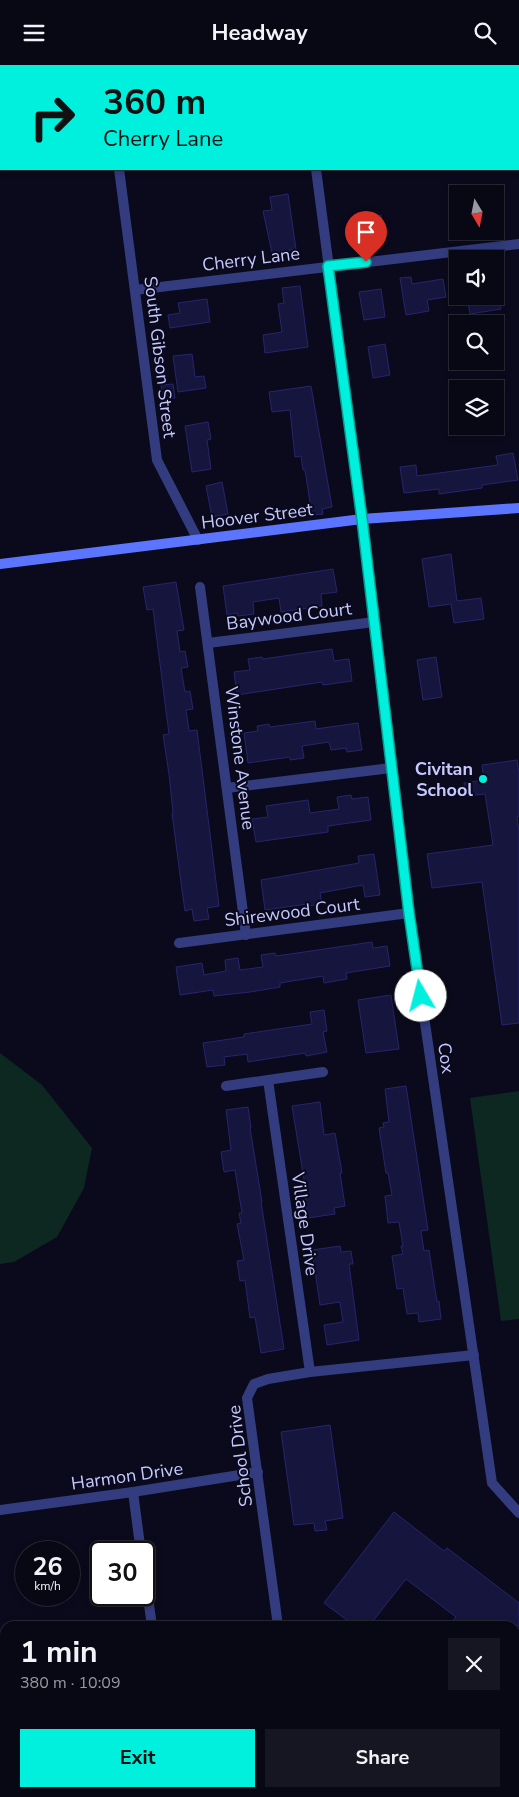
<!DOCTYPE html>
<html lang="en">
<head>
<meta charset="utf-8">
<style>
  :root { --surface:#080815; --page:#161622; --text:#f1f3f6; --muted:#989aa0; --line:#292934; --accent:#00f0de }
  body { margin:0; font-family:"Nunito Sans",sans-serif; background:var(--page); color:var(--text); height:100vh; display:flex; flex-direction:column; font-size:19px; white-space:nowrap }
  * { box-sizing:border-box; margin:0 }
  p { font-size:16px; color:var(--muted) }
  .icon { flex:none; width:28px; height:28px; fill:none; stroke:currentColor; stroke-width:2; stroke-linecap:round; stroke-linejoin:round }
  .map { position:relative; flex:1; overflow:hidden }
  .details { position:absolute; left:0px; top:1556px; width:520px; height:176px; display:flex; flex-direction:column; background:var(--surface); border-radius:15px 15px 0 0; box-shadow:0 2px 8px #0003,0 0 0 1px var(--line) }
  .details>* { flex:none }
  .hud { position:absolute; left:0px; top:0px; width:520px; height:105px; box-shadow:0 2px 8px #0003,0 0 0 1px var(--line); background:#00f0de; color:#111; overflow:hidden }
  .needle { width:32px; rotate:170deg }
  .fabs { position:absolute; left:449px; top:120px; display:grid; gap:10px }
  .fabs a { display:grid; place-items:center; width:55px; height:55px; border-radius:0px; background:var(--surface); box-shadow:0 2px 8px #0003,0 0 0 1px var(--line); font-size:25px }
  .speed { position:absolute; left:15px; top:1476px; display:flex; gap:10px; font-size:25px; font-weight:700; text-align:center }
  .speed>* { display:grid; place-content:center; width:65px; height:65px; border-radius:50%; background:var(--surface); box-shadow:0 2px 8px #0003,0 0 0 1px var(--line); line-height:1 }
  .speed small { font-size:12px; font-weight:400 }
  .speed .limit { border:2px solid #111; border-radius:8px; background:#fff; color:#111 }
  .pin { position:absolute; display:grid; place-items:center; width:42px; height:42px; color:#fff; margin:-51px -21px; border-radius:50% 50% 50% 0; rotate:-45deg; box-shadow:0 0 5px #0007 }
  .pin .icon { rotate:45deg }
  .me { position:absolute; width:55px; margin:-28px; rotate:352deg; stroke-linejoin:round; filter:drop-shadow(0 0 4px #0008) }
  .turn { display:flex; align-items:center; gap:18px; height:105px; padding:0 20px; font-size:22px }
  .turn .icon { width:65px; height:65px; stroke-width:2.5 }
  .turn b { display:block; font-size:35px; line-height:42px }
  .round { display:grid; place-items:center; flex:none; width:52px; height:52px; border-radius:0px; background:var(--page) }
  .summary { display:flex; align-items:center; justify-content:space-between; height:85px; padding:0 20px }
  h1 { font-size:30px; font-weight:700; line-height:38px }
  .action { display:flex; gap:10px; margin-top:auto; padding:10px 20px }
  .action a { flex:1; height:58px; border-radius:0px; background:var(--accent); color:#111; font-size:20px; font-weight:700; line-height:58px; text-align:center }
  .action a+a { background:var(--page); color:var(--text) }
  header { display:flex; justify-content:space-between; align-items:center; height:65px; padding:0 20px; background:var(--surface); font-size:22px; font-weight:700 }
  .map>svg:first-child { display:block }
  .green { fill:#0d2721 }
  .building { fill:#16153e; stroke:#27256c }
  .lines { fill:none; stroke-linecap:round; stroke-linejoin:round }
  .street { stroke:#323c7f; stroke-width:10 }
  .secondary { stroke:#5c75ff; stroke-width:10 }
  .route-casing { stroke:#009c90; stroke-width:12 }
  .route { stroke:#00f0de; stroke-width:9 }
  .poi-dot { fill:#00f0de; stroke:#0a0a1c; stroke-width:2 }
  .labels { text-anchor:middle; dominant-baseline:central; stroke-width:4; stroke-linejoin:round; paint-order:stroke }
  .street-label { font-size:18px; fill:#c5c9ff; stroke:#0a0a1c }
  .poi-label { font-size:18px; font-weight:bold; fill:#c5c9ff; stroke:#0a0a1c; text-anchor:end }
</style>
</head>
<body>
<header><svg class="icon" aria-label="menu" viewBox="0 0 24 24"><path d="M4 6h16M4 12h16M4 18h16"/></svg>Headway<svg class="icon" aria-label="search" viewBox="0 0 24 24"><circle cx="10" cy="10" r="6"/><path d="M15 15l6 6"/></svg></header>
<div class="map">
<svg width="519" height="1732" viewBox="0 0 519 1732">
  <rect width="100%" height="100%" fill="#0a0a1c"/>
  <g class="green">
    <path d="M0,988L42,1020L92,1083L84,1123L57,1172L14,1197L0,1199Z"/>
    <path d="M519,1026V1254L501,1256L470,1033Z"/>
  </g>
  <g class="building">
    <path d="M288,129L296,184L272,188L263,146L272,145L270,132Z"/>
    <path d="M381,150L384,169L357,174L354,155Z"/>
    <path d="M411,212L412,219L443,214L446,232L427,235L429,246L406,250L400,213Z"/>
    <path d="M300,221L308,282L265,288L263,270L282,267L278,239L284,238L282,223Z"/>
    <path d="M381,224L385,252L364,255L359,227Z"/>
    <path d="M479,231H499L501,244L470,249L468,237L479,236Z"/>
    <path d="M207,234L210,257L170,263L168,250L180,248L178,238Z"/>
    <path d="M385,279L390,310L373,313L368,282Z"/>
    <path d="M192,289L195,312L204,311L206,323L178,327L173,291Z"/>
    <path d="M173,319L175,333L163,334L161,320Z"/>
    <path d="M311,321L332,442L322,444L323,449L312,450L305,405H303L301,391L295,392L290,345L272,347L269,327Z"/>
    <path d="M208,357L211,374L207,375L211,404L192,407L185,361Z"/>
    <path d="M513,388L518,415L482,420V423L439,429V424L404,428L400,402L416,400L417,411L454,406L498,400L496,391Z"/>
    <path d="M222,417L228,449L212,452L206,421Z"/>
    <path d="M451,489L457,536L481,533L484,554L454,558L451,539L429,542L422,494Z"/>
    <path d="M333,504L337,527L321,529L322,541L281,547L279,533L253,537L254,549L238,551L237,548L227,550L223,521Z"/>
    <path d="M176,517L184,565L177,566L180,587L185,586L188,602L181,603L185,627L190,626L193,644L186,645L189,666L197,665L219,841L207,843L209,854L194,856L192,844L185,846L182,825L172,748H173L169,709L163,670L169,669L164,630L153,544L147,545L143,522Z"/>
    <path d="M332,584L334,596L349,594L352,616L323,620L322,617L237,630L234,607L250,605L248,594L262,592L263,594Z"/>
    <path d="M436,592L442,632L423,635L417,595Z"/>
    <path d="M315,656L316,664L358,658L362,685L347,687L346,683L331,685L329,677L302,681L304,693L290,695V692L248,698L244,668L258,666L257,661L269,659L270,662Z"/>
    <path d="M517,695L519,707V751L517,752L519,767V958L502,960L482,817L432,823L427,789L493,780L485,729L466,731L464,718L484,715L482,700Z"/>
    <path d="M351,730L352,734L368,732L371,755L328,761V767L256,777L252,754L268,752L266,741L308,735L310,748L339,744L337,732Z"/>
    <path d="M374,789L380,830L365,832L363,820L320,828L322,839L308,841L307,839L265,845L261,815L359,798L358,791Z"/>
    <path d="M372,877L373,883L387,881L390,901L346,908L347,914L324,918L323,911L280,918V922L250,927L214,931L213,925L180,930L176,902L202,898L204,910L226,906L225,895L238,893L240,905L263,902L261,890L275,888L276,891L311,886Z"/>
    <path d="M391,930L399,984L366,988L358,935Z"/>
    <path d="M324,945L327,966L323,967L327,987L306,991L305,988L248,997L247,989L224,992L225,1000L207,1002L203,978L244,972V969L312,959L310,947Z"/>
    <path d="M406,1021L428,1165L421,1166L424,1186L429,1185L437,1237L439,1236L441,1254L419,1257L418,1248L407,1249L403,1223L397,1224L392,1191L403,1189L401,1181H403L399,1157L388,1158L385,1131L392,1130L388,1108H386L379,1063L384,1062L383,1058L389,1057L385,1024Z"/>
    <path d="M320,1037L324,1070L335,1068L342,1108H340L345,1141L334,1143L335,1149L308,1153L305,1133H307L292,1041Z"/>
    <path d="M248,1042L251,1063H250L262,1137H261L284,1284L261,1288L255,1252L250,1253L245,1215L240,1216L237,1196L244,1195L237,1159L241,1158L239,1148H242L235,1105L224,1107L221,1087L231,1085L226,1045Z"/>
    <path d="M340,1181L341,1187L351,1186L353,1199H349L359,1275L327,1280L324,1260L343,1257L340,1237L320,1240L312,1185Z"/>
    <path d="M330,1360L343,1453L325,1456L327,1465L315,1466L314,1458L294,1460L281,1367Z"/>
    <path d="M394,1447L444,1486L447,1483L519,1538V1561H449L456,1552L406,1514L369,1561H355L324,1538Z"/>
  </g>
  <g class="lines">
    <g class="street">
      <path d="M105,0V1"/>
      <path d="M303,0V1"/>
      <path d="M119,104L157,395L198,475"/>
      <path d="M316,104L362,454L409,848L492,1418L519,1448"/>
      <path d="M135,225L519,179"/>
      <path d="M200,522L246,870"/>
      <path d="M208,578L374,557"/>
      <path d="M227,723L391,703"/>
      <path d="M179,878L409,848"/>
      <path d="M268,1015L310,1307"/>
      <path d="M226,1021L323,1007"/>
      <path d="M133,1427L141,1488"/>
      <path d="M0,1445L133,1427L258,1407"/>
      <path d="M144,1504L152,1561"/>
      <path d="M278,1561L247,1333L254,1319L268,1314L310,1307L474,1290"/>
      <path d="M175,1728V1732"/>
      <path d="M301,1728V1732"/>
    </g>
    <path class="secondary" d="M0,499L362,454L519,443"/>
  </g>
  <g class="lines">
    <defs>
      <path id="route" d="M366,197L328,201L362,454L409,848L421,931"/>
    </defs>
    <use href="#route" class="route-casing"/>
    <use href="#route" class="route"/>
  </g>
  <circle class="poi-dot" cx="483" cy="714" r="5"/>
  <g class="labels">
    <g class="street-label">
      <text transform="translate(251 194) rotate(-7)">Cherry Lane</text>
      <text transform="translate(160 292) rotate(83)">South Gibson Street</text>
      <text transform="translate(257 451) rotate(-7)">Hoover Street</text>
      <text transform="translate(289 551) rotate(-7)">Baywood Court</text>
      <text transform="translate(240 693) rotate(83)">Winstone Avenue</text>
      <text transform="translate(292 847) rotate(-7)">Shirewood Court</text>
      <text transform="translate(446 993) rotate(82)">Cox</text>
      <text transform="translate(305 1159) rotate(82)">Village Drive</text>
      <text transform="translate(240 1391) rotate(-97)">School Drive</text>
      <text transform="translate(127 1411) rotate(-8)">Harmon Drive</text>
    </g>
    <g class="poi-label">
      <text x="473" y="704">Civitan<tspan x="473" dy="21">School</tspan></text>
    </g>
  </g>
</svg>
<div class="fabs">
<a><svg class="needle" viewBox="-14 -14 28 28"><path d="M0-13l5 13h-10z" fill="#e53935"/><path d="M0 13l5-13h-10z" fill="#989aa0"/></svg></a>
<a><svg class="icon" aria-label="sound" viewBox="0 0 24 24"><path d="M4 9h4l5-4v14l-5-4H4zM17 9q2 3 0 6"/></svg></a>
<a><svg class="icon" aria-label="search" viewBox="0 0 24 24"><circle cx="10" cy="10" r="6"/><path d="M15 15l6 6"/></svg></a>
<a><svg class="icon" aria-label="layers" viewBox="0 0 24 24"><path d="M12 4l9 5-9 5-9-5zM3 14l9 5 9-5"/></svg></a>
</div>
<div class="speed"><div>26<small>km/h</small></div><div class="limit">30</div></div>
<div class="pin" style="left:366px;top:197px;background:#d93025"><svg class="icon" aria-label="arrive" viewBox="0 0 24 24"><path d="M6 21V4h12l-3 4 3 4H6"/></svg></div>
<svg class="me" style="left:421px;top:931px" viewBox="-20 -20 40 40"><circle r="19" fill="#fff"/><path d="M0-13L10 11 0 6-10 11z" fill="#00f0de"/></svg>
<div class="hud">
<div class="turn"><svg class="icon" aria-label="right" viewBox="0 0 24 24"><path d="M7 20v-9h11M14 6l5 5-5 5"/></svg><div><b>360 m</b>Cherry Lane</div></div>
</div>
<section class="details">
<div class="summary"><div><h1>1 min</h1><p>380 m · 10:09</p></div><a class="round"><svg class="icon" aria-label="close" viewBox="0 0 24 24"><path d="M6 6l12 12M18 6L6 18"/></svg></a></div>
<div class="action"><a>Exit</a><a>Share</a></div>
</section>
</div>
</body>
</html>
